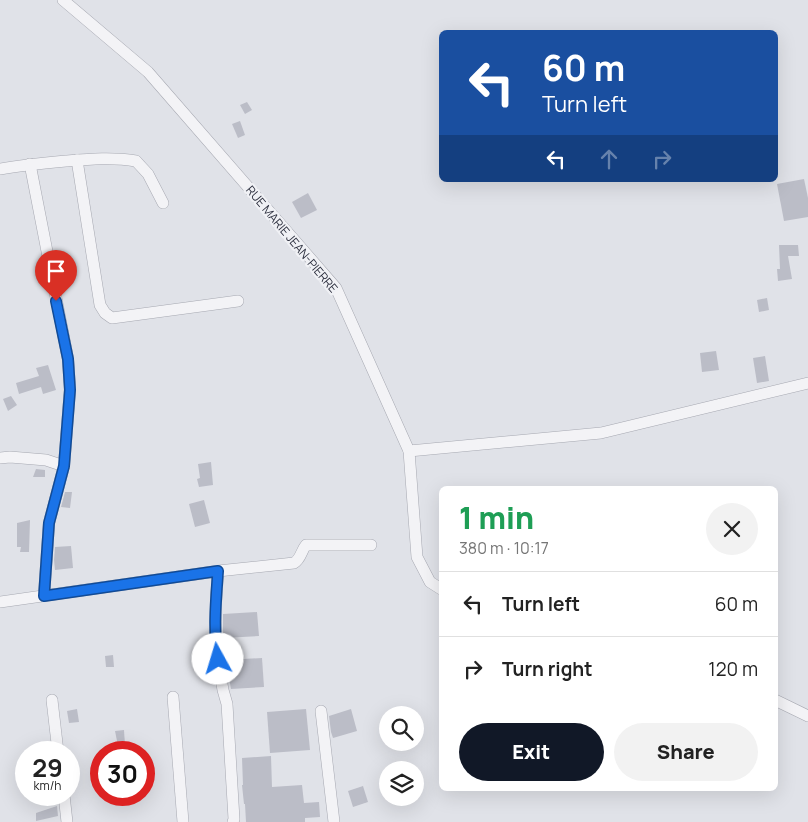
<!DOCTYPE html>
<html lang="en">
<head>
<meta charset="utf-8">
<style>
  :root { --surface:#fff; --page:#f2f2f2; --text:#222; --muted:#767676; --line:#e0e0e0; --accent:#111827 }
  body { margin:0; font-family:Manrope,sans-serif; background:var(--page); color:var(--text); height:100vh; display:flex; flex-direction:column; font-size:19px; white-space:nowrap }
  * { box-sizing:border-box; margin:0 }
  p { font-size:16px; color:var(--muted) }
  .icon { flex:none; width:28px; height:28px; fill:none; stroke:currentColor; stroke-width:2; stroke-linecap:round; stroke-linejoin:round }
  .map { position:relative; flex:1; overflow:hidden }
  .drawer { position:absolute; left:439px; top:486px; width:339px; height:305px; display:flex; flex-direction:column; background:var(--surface); border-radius:8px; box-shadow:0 5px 20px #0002 }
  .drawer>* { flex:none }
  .guide { position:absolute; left:439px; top:30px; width:339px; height:152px; border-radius:8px; box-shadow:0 5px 20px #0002; background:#1a4fa0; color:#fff; overflow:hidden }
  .controls { position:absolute; left:379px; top:706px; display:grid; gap:10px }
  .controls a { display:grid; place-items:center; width:45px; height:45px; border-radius:50%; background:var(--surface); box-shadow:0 5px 20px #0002; font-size:25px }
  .speed { position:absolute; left:15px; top:741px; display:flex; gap:10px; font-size:25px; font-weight:700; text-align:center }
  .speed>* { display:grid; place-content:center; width:65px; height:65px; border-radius:50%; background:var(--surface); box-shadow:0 5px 20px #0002; line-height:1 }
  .speed small { font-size:12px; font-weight:400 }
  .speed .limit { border:8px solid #d22; background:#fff; color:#111 }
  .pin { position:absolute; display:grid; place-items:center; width:42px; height:42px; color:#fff; margin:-51px -21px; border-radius:50% 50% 50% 0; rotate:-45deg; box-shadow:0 0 5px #0007 }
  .pin .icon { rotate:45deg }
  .me { position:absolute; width:55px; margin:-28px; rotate:354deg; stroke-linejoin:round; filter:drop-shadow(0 0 4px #0008) }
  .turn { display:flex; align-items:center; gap:18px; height:105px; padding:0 20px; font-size:22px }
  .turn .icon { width:65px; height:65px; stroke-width:2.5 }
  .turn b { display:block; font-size:35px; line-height:42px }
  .lanes { display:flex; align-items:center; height:48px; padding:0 20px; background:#0003; justify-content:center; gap:25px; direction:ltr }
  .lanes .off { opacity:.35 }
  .round { display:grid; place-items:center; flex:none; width:52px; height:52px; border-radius:26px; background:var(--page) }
  .headline { display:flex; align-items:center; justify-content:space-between; height:85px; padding:0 20px }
  h1 { font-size:30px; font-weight:800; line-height:38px; color:#1e9e55 }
  .button { display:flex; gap:10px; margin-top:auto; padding:10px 20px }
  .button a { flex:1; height:58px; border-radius:30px; background:var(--accent); color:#fff; font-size:20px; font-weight:800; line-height:58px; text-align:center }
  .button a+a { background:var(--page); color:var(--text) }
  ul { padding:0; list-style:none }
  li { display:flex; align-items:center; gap:15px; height:65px; padding:0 20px; border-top:1px solid var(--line) }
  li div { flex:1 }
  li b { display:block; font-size:19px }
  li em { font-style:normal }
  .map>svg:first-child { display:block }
  .building { fill:#bbbdc7 }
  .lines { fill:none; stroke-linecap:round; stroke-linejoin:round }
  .street-casing { stroke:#a6a8b1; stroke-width:12 }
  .street { stroke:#f3f3f6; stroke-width:11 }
  .route-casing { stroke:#114b97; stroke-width:12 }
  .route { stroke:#1a73e8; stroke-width:9 }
  .labels { text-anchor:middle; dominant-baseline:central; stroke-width:4.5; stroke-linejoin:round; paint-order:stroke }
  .street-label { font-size:12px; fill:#2b2e3d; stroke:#f0f1f5 }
</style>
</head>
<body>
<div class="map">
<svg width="808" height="822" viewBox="0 0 808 822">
  <rect width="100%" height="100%" fill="#e0e2e8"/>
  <g class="building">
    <path d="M247,102L252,110L245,114L240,105Z"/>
    <path d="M240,121L245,135L238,138L232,124Z"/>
    <path d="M804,179L808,198V217L784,221L777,184Z"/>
    <path d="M308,193L317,210L301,218L292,202Z"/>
    <path d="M779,245H798L799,256H788L792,279L778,281L777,269H780Z"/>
    <path d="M767,298L769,310L759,312L757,300Z"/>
    <path d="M716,351L719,370L702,372L700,353Z"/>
    <path d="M765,356L769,381L757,383L753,358Z"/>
    <path d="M48,365L56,390L43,394L41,387L19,394L16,383L39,376L36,368Z"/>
    <path d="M11,396L17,405L8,411L3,399Z"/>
    <path d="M211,462L213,485L199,487L197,479L200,478L198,464Z"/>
    <path d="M36,469L45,470V477H33Z"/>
    <path d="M65,492H72L70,508L61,507Z"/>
    <path d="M204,500L210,523L195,527L189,504Z"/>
    <path d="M30,520L29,552H20L21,547H17V523Z"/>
    <path d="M71,546L73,568L55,570L54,560L55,547Z"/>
    <path d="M257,612L259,636L223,638V614Z"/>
    <path d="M113,655L114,667H106L105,656Z"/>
    <path d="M262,658L264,687L231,689L226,660Z"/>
    <path d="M77,709L79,722L69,723L67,711Z"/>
    <path d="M306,709L310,750L270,753L267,712Z"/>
    <path d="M351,709L357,731L333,738L331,732L329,716Z"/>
    <path d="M124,730L125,745L118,746L115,731Z"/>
    <path d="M271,756L272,787L302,785L304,803L319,802L320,817L305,818V822H246L245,804H244L242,785H243L242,758Z"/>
    <path d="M363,786L368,802L353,807L348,791Z"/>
    <path d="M57,806L58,816L36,821V813Z"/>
  </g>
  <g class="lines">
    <defs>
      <g id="street">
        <path d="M63,0L148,72L336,288L409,451L417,557L430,582L441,589"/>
        <path d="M77,160L100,305L105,313L112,318L238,301"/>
        <path d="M30,164L68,359L70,389L64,466L49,523L44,596"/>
        <path d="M0,169C22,165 44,163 66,161C90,159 113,157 136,161L148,174L163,203"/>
        <path d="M409,451L601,433L808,383"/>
        <path d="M0,458L10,457L46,460L64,466"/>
        <path d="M218,571L216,602L215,643L223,690L227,704L234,819L233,822"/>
        <path d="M0,602L218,571L294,563C301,559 301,551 306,545H371"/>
        <path d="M173,697L183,822"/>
        <path d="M52,700L58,752"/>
        <path d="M775,700L808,716"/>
        <path d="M321,711L334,822"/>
        <path d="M64,795L67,822"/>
      </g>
    </defs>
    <use href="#street" class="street-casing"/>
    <use href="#street" class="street"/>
  </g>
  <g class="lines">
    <defs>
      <path id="route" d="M56,301L68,359L70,390L64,466L49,523L44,596L218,571C216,600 213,630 218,659"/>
    </defs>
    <use href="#route" class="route-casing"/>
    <use href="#route" class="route"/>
  </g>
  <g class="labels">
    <g class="street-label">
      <text transform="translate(292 239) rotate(50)">RUE MARIE JEAN-PIERRE</text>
    </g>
  </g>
</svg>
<div class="controls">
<a><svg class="icon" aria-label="search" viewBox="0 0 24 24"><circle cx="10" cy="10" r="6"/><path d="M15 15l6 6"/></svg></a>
<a><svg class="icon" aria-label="layers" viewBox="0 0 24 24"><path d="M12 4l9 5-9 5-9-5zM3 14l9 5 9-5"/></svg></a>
</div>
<div class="speed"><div>29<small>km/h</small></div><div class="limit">30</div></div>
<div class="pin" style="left:56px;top:301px;background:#d93025"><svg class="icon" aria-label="arrive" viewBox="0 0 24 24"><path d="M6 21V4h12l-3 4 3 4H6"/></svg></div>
<svg class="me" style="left:218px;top:659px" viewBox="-20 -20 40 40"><circle r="19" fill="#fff"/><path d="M0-13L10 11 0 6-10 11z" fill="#1a73e8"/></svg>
<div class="guide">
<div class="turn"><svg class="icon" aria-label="left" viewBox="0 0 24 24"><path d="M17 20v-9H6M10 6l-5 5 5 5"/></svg><div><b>60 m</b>Turn left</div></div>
<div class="lanes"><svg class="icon" aria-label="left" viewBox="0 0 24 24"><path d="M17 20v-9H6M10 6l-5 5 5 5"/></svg><svg class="icon off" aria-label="ahead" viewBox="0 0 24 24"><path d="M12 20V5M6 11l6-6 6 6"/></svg><svg class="icon off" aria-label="right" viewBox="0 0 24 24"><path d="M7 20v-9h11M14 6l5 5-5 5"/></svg></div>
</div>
<section class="drawer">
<div class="headline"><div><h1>1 min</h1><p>380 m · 10:17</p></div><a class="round"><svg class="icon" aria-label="close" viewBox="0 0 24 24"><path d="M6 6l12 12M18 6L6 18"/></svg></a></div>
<ul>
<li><svg class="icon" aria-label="left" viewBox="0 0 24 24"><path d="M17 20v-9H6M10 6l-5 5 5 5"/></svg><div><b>Turn left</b></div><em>60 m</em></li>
<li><svg class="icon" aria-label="right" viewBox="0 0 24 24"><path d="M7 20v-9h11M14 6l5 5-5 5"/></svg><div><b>Turn right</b></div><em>120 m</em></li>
</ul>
<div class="button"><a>Exit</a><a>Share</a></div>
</section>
</div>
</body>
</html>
